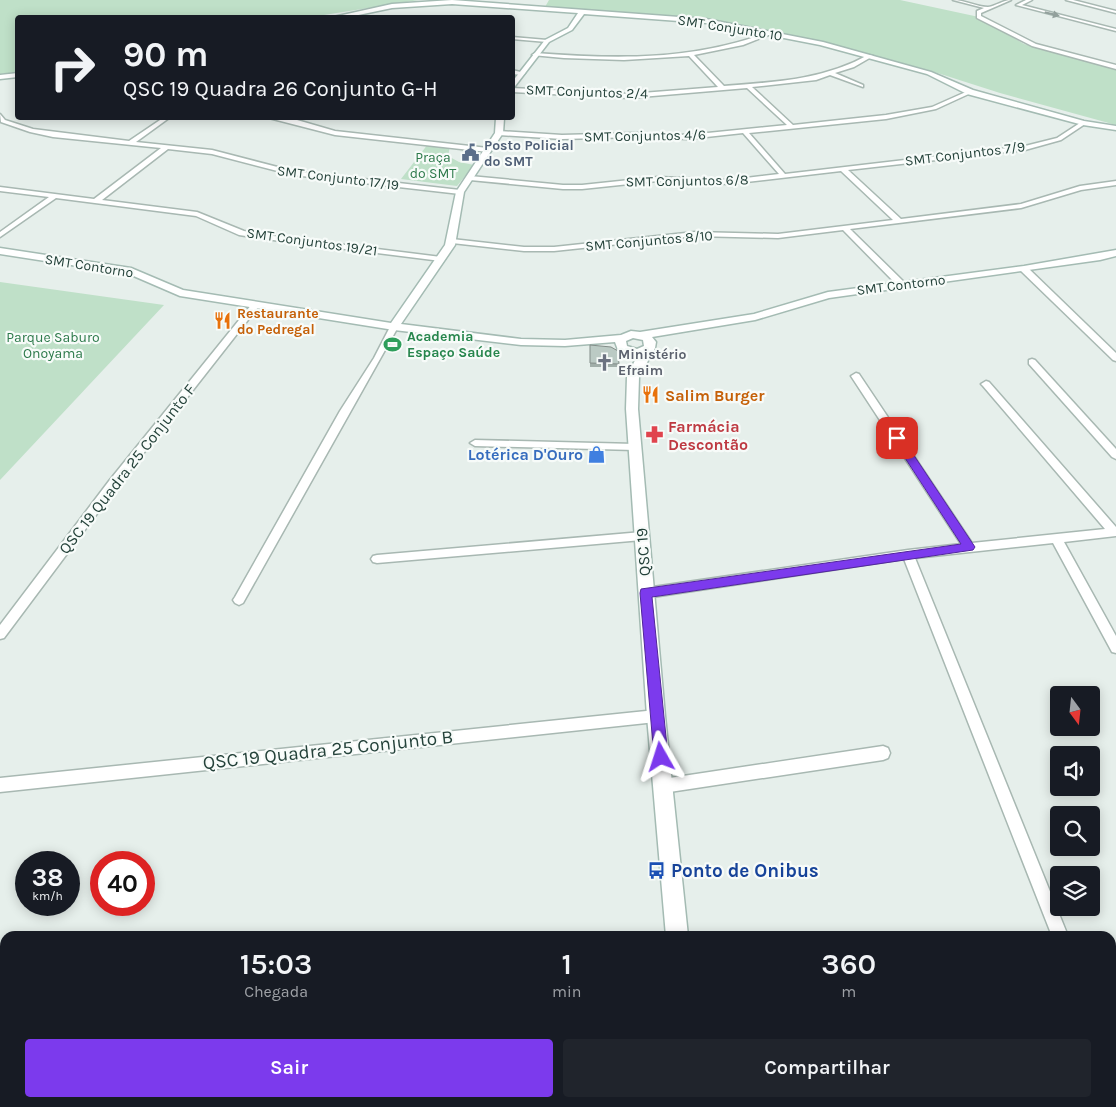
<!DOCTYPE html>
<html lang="pt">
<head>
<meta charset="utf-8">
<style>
  :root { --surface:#171b24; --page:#20242c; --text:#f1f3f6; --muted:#9ea1a6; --accent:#7c3aed }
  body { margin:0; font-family:Karla,sans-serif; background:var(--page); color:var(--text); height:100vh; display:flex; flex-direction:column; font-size:19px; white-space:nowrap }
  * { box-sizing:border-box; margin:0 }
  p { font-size:16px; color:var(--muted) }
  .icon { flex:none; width:28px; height:28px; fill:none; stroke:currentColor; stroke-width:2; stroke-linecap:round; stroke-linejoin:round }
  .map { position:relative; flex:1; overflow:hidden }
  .sheet { position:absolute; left:0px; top:931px; width:1116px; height:176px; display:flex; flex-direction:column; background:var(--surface); border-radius:15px 15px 0 0; box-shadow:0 2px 12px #0003 }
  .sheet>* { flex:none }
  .guide { position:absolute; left:15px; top:15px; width:500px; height:105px; border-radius:5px; box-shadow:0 2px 12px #0003; background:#171b24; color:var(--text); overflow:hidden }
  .needle { width:32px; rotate:165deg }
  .controls { position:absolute; left:1050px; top:686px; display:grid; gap:10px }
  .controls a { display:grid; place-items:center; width:50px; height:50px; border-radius:5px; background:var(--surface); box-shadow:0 2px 12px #0003; font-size:25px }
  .speed { position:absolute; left:15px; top:851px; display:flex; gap:10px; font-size:25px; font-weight:700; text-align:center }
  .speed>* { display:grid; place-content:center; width:65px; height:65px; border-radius:50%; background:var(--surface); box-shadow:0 2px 12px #0003; line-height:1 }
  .speed small { font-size:12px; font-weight:400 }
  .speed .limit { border:8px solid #d22; background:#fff; color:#111 }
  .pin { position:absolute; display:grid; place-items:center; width:42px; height:42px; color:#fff; margin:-21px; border-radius:10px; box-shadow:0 2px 8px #0006 }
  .me { position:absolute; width:55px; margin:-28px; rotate:354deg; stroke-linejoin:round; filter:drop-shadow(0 0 4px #0008) }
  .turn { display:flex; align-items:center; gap:18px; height:105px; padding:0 25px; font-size:22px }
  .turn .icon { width:65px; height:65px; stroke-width:2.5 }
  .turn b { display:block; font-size:35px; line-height:42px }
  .eta { display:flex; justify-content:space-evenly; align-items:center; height:85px; text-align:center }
  .eta b { font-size:30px; font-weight:600; line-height:35px }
  .cta { display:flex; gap:10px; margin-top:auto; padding:10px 25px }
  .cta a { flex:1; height:58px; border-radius:5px; background:var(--accent); color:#fff; font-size:20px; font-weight:600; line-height:58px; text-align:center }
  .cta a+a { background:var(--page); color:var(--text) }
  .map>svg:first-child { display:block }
  .green { fill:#bfe0c8 }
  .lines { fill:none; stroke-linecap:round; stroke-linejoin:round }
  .street-casing { stroke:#a8b8b2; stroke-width:3 }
  .secondary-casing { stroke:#a4bbb3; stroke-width:3 }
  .street { fill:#fff; fill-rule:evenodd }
  .secondary { fill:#fff; fill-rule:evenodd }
  .wall { fill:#a1aea9 }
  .building { fill:#bbcac4; stroke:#838d89 }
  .oneway { fill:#92a09c }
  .route { fill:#7c3aed; stroke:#51269a }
  .labels { text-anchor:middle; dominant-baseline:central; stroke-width:4.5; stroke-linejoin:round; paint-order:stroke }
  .far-street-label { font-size:14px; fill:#24423a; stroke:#f7fbf9 }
  .far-service-label { font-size:14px; font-weight:bold; fill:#4e5e75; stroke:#f7fbf9; text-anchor:start }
  .far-park-label { font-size:14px; fill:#2d7a4b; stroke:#f7fbf9 }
  .far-food-label { font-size:14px; font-weight:bold; fill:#c56008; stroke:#f7fbf9; text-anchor:start }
  .far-leisure-label { font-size:14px; font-weight:bold; fill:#27864d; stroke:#f7fbf9; text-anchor:start }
  .far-worship-label { font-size:14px; font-weight:bold; fill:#5b616d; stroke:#f7fbf9; text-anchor:start }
  .food-label { font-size:16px; font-weight:bold; fill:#c56008; stroke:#f7fbf9; text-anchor:start }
  .health-label { font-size:16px; font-weight:bold; fill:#be3a42; stroke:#f7fbf9; text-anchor:start }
  .shop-label { font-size:16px; font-weight:bold; fill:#366cbe; stroke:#f7fbf9; text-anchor:end }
  .street-label { font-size:16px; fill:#24423a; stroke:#f7fbf9 }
  .near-street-label { font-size:19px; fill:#24423a; stroke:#f7fbf9 }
  .near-transit-label { font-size:19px; font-weight:bold; fill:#164399; stroke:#f7fbf9; text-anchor:start }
</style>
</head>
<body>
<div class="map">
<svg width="1116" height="1107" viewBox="0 0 1116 1107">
  <rect width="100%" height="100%" fill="#e6efeb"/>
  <g class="green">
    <path d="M0,0H419L305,18H18L17,72L0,74Z"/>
    <path d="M549,0H900L979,17L1024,44L1116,70V125L1000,93L928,70L825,42L770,33L725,23L545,7Z"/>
    <path d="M428,144L450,146L448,156L459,162L474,165L457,186L401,179Z"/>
    <path d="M0,282L164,305L0,480Z"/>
  </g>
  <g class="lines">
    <defs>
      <g id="street">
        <path d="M953,0C964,0 978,7 988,7C996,6 1003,0 1011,0L981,13V16L1036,44L1116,65V69L1032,46L977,18V11L984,8Z"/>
        <path d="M1026,0H1032L1022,5L1116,29V31L1016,5Z"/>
        <path d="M1066,0H1073L1116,11V13Z"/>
        <path d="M767,33L771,34L743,45L694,55L724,86C774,82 823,80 868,55L873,56L854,67L835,73L863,85V87L830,75L816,80L752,87L793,125L886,115L932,107L968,91L973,92L936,109L886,119L749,133L785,174L1025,146L1057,138L1083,121L1086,123L1085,124L1061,140L1025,150L848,170L901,219L1021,204L1080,186L1116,181V185L1081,190L1021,208L850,229L905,283V287H899L843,230L778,238L695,236L554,251H524L452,243L448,241L452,239L524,247H554L695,232L778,234L893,220L841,171L729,184L658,181L582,189H563L470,180L467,178L470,176L563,185H582L658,177L729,180L779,174L743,133L688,139L636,137L562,139L499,135L496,133L499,131L562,135L636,133L688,135L787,125L747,88L629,98L512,92V88L629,94L718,87L689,56L624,60L564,58L532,55L535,53C617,59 689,61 767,33Z"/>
        <path d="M512,37L547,40L549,41L547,42L512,39Z"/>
        <path d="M512,70L525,73L522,75L512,74Z"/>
        <path d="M0,114L5,120L33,129L129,141L163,118H169L136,142L212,150L293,171L460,190L463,192L460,194L293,175L212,154L168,149L102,200L197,212L244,231L265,235L441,257L445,259L441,261L265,239L239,235L196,216L56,198L0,237V232L49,197L0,191V187L94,199L161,148L53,137L30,132L1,122Z"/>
        <path d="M269,118L297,120L335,131L488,148L491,150L488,152L335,135Z"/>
        <path d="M1021,267H1027L1116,353V361L1113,360L1021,271Z"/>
        <path d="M252,304L259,306L117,487L4,638L0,639V625L109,481Z"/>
        <path d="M394,324L398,327L243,603L239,605L235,603L233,600L235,597L340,411L374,358L390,327Z"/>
        <path d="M1032,359L1035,360L1116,449V459L1112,457L1029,364V360Z"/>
        <path d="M856,373L859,374L972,543L1105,529L983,386L981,384L986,381L989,382L1116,527V536L1064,542L1116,636V653L1112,652L1053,543L915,558L1068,936H1052L904,559L646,598L642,596L640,593L642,590L646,588L908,550L961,544L851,376Z"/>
        <path d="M475,440L635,444L640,447L635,450L475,446L470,443Z"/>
        <path d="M642,532L648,536L642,540L377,563L373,562L371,559L373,556L377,555Z"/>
        <path d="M656,710L661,712L663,716L661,720L656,722L0,792V778Z"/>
        <path d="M883,746L888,748L890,753L888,758L883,760L663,793L658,791L656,786L658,781L663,779Z"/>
        <path d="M5,1050V1068L0,1069V1051Z"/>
      </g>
      <g id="secondary">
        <path d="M452,0L706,19L823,42L931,72L973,90L1084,121L1116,126V130L1083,125L967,94L927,74L820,45L706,23L584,14L572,30L549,42L512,90V82L545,40L568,28L578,13L452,4L392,8L344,18H329L392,4Z"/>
        <path d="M18,73V77L0,79V75Z"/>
        <path d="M496,118H504L503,133L464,192L455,245L401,324L521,339L565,340L621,335L631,331L640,332L754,314L828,292L1024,266L1116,250V256L1100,260L829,298L755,320L652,337L656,342L655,348L639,377L638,409L665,716L688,936H666L647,716L626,409L627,377L637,356L618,350L615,342L565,346L521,345L394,330L180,296L129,274L0,254V248L131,268L183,290L391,323L445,245L456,192L495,133ZM633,338L643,340L644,346L637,349L627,346L626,341Z"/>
        <rect x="680" y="1102" width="24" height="5"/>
      </g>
    </defs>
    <use href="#street" class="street-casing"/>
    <use href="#secondary" class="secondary-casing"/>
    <use href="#street" class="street"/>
    <use href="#secondary" class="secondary"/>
  </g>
  <path class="wall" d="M590,345L619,364V367H590Z"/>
  <path class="building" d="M590,345L611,347L618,351L619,364L590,363Z"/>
  <defs><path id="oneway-solid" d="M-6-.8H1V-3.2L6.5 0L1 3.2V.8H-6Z" transform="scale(1.25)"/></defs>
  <use class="oneway" href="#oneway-solid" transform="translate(1052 14) rotate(14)"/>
  <path class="route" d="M897,435L901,436L975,547L973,550L652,597L668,757L666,762L661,764L656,762L654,757L640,593L641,589L961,544L892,438Z"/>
  <defs>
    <symbol id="civic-bare" viewBox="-9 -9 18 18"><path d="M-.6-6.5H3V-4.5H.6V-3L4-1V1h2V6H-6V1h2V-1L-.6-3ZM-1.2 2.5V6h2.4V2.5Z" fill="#5c6f8a" stroke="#f7fbf9" stroke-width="2.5" paint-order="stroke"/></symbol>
    <symbol id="restaurant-bare" viewBox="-9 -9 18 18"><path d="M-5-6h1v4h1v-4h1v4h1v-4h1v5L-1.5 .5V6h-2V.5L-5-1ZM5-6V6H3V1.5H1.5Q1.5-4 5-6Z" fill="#e8710a" stroke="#f7fbf9" stroke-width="2.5" paint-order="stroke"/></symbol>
    <symbol id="stadium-bare" viewBox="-9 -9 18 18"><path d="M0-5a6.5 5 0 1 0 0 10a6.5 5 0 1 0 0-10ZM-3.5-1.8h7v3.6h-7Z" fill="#2e9e5b" stroke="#f7fbf9" stroke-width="2.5" paint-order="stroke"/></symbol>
    <symbol id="church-bare" viewBox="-9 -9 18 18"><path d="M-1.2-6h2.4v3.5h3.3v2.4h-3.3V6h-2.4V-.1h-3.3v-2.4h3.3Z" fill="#6b7280" stroke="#f7fbf9" stroke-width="2.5" paint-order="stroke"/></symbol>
    <symbol id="pharmacy-bare" viewBox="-9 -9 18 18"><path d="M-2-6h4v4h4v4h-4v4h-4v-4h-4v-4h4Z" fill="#e0444e" stroke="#f7fbf9" stroke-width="2.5" paint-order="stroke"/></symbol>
    <symbol id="shop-bare" viewBox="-9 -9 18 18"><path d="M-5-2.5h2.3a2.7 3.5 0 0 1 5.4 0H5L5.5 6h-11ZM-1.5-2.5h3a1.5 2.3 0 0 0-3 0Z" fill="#3f7fe0" stroke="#f7fbf9" stroke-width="2.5" paint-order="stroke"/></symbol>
    <symbol id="bus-bare" viewBox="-9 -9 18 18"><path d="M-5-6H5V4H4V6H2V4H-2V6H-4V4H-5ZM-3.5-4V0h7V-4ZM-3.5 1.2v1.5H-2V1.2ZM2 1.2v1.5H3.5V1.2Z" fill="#1a4fb4" stroke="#f7fbf9" stroke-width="2.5" paint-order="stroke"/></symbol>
  </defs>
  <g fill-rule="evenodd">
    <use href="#civic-bare" x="458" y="140" width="25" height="25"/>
    <use href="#restaurant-bare" x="210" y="308" width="25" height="25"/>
    <use href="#stadium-bare" x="380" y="332" width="25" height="25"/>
    <use href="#church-bare" x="592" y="350" width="25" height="25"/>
    <use href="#restaurant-bare" x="638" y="382" width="25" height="25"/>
    <use href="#pharmacy-bare" x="642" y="422" width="25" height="25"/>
    <use href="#shop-bare" x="584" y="442" width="25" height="25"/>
    <use href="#bus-bare" x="644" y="858" width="25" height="25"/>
  </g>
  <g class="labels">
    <g class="far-street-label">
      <text transform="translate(730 28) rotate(9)">SMT Conjunto 10</text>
      <text transform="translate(587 92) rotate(2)">SMT Conjuntos 2/4</text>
      <text transform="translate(645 136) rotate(-1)">SMT Conjuntos 4/6</text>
      <text transform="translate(965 154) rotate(-7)">SMT Conjuntos 7/9</text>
      <text transform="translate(338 178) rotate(7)">SMT Conjunto 17/19</text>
      <text transform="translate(687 181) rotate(-1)">SMT Conjuntos 6/8</text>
      <text transform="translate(649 241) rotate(-5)">SMT Conjuntos 8/10</text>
      <text transform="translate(312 242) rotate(8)">SMT Conjuntos 19/21</text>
      <text transform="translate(89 266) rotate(9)">SMT Contorno</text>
      <text transform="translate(901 285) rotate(-7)">SMT Contorno</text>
    </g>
    <g class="far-service-label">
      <text x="484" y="145">Posto Policial<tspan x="484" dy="16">do SMT</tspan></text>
    </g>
    <g class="far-park-label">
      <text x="433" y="157">Praça<tspan x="433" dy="16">do SMT</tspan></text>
      <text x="53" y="337">Parque Saburo<tspan x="53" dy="16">Onoyama</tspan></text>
    </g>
    <g class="far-food-label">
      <text x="237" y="313">Restaurante<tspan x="237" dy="16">do Pedregal</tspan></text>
    </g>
    <g class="far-leisure-label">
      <text x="407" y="336">Academia<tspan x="407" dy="16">Espaço Saúde</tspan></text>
    </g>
    <g class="far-worship-label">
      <text x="618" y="354">Ministério<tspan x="618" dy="16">Efraim</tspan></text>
    </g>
    <g class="food-label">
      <text x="665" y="395">Salim Burger</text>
    </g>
    <g class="health-label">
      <text x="668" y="426">Farmácia<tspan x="668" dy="18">Descontão</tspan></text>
    </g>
    <g class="shop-label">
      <text x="583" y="454">Lotérica D'Ouro</text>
    </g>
    <g class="street-label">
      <text transform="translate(127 469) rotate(-52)">QSC 19 Quadra 25 Conjunto F</text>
      <text transform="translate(643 552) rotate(-94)">QSC 19</text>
    </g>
    <g class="near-street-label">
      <text transform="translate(328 750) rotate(-6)">QSC 19 Quadra 25 Conjunto B</text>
    </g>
    <g class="near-transit-label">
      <text x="671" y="871">Ponto de Onibus</text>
    </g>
  </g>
</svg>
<div class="controls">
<a><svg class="needle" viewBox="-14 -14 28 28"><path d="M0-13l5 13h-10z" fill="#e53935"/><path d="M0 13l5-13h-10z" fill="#9ea1a6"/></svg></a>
<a><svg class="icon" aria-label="sound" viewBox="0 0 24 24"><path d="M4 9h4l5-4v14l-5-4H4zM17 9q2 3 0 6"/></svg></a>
<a><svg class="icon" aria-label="search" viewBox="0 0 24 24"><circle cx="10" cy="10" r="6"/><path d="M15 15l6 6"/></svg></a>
<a><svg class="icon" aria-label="layers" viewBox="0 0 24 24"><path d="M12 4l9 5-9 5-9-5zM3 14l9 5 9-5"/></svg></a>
</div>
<div class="speed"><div>38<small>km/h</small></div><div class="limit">40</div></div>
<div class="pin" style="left:897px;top:438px;background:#d93025"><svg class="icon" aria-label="arrive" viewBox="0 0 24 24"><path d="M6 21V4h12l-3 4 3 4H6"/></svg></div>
<svg class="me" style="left:661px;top:757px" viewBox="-20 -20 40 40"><path d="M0-17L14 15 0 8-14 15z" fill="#7c3aed" stroke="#fff" stroke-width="4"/></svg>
<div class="guide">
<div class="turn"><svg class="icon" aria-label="right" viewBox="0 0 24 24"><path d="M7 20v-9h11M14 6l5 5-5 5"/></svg><div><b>90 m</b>QSC 19 Quadra 26 Conjunto G-H</div></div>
</div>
<section class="sheet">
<div class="eta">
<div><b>15:03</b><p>Chegada</p></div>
<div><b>1</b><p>min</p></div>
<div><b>360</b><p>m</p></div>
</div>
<div class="cta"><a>Sair</a><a>Compartilhar</a></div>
</section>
</div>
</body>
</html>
